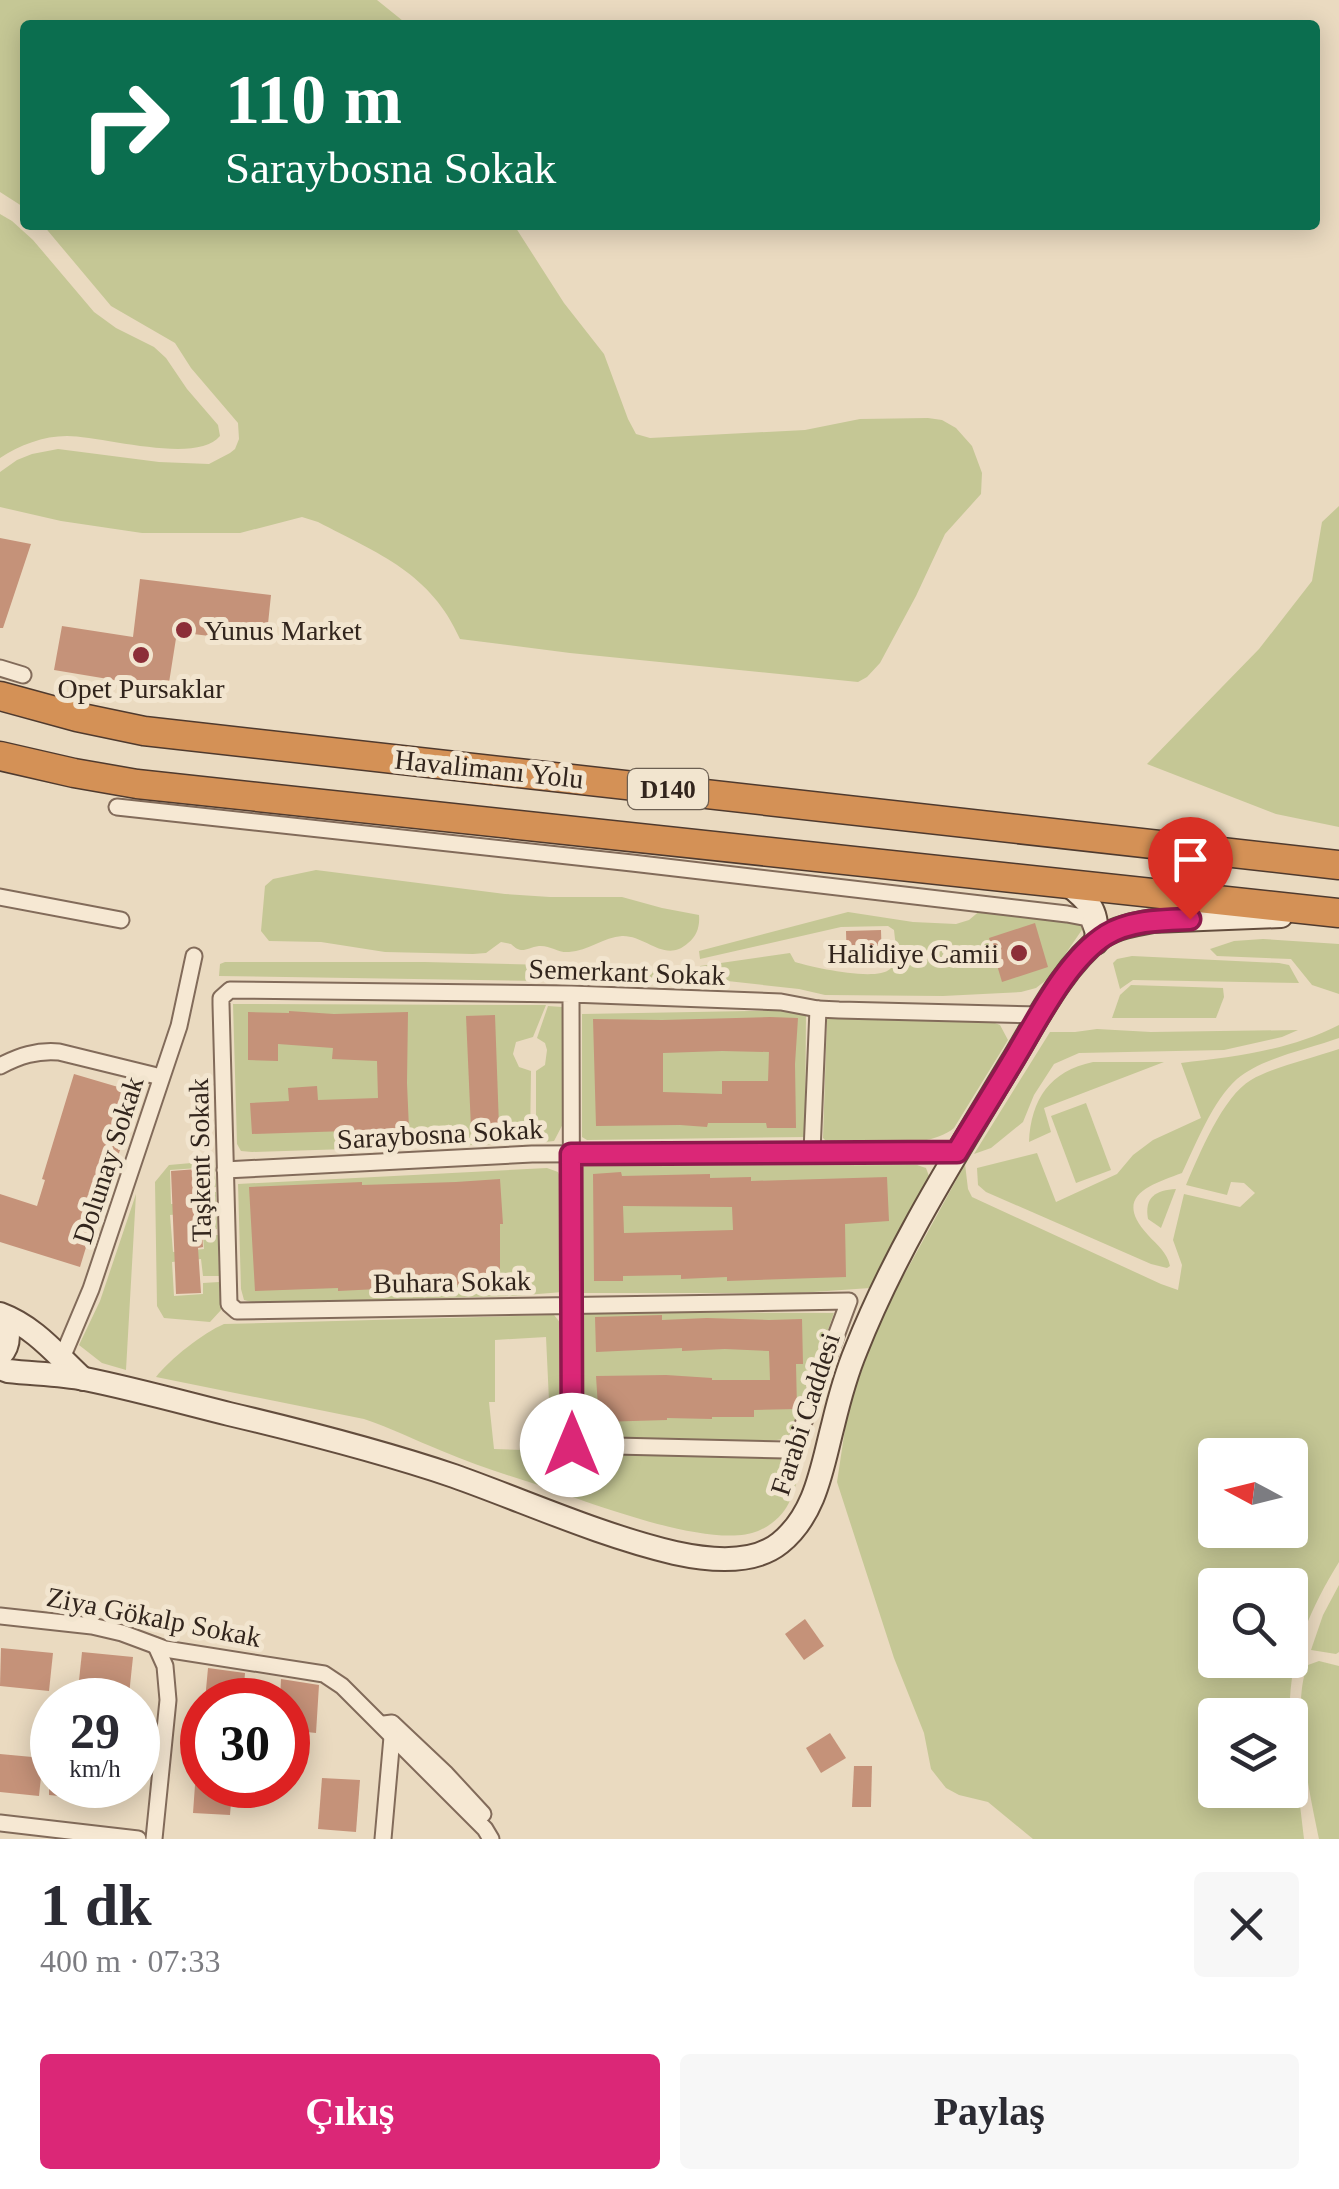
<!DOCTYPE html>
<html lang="tr">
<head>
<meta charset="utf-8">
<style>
  :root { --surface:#fff; --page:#f7f7f7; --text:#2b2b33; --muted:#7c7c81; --accent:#db2777 }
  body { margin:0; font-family:Georgia,serif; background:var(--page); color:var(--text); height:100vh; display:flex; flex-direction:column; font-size:38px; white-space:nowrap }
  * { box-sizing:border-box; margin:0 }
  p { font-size:32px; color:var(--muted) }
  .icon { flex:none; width:55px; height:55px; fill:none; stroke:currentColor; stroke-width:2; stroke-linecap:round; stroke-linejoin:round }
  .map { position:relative; height:1839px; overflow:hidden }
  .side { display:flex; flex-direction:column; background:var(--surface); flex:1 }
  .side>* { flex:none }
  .guide { position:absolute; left:20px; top:20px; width:1300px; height:210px; border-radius:10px; box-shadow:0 5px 25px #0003; background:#0b6e4f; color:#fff; overflow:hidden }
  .needle { width:65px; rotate:277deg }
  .controls { position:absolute; left:1198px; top:1438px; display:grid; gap:20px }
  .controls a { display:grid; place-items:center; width:110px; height:110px; border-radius:10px; background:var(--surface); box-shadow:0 5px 25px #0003; font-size:50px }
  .speed { position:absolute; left:30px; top:1678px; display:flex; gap:20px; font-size:50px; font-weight:700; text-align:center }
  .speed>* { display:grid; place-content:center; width:130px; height:130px; border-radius:50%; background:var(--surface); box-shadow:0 5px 25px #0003; line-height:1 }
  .speed small { font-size:25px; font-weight:400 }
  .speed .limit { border:15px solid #d22; background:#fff; color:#111 }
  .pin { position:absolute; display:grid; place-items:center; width:85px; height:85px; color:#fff; margin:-102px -42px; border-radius:50% 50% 50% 0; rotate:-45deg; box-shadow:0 0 10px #0007 }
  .pin .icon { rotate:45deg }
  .me { position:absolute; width:110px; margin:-55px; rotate:0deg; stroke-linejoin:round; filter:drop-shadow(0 0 8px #0008) }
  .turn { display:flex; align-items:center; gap:35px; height:210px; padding:0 40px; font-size:45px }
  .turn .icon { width:130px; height:130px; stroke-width:2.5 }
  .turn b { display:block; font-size:70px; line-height:85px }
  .round { display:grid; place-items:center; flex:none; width:105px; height:105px; border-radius:10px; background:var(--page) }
  .summary { display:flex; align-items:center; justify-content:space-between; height:170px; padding:0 40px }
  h1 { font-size:60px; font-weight:700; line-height:75px }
  .button { display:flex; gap:20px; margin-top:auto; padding:20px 40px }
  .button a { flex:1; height:115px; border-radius:10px; background:var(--accent); color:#fff; font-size:40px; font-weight:700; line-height:115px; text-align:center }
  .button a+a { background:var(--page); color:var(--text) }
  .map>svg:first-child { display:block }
  .green { fill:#c5c795; fill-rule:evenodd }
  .building { fill:#c59279; fill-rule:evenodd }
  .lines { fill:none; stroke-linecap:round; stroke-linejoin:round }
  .street-casing { stroke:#826b5a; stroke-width:19 }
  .secondary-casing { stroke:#634d3d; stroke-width:26 }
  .highway-casing { stroke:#4f3a2e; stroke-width:31 }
  .street { stroke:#f6e8d3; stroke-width:15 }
  .secondary { stroke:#f6e8d3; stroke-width:22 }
  .highway { stroke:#d49156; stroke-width:28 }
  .route-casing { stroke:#8e194d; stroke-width:25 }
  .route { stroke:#db2777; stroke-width:18 }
  .poi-dot { fill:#8c2e38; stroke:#f2e5cf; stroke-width:4 }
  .labels { text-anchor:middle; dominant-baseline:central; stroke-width:10; stroke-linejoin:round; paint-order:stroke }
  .shield { fill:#f2e5cf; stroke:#6c5f52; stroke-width:2.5 }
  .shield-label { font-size:25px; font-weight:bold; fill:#32251d }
  .poi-label { font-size:28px; fill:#32251d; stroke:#f2e5cf; text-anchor:start }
  .street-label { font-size:28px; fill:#32251d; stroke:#f2e5cf }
</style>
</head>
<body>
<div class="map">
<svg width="1339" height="1839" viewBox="0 0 1339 1839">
  <rect width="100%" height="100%" fill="#eadac0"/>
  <g class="green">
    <path d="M0,0H377L408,25H25V208L0,192Z"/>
    <path d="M0,214L12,221L33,240L94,312L116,328L154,347L166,358L187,389L218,425L220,436C197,465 102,436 67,436C43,436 20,445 0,458Z"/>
    <path d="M43,225H514L564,303L604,354L628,419L636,434L650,438L805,430L860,419L928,418L942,420L956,428L972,446L982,473L981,494L945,534L916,596L880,663L867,677L858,682L570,653L460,639C431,573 379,554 318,522L302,517L240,533H142L61,521L0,507V472L17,460L32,454L58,449L159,462L209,464L230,453L235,449L239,439L238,423L191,368L175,343L111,306Z"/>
    <path d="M1339,506V827L1276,814L1147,764L1259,649L1312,581L1322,522Z"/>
    <path d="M316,870L505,894L550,897H622L662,908L699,915C700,926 697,936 688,943C665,964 646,935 622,936C604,937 588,951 569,952C558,953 550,945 539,946C526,948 522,955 511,944L501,942L486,953L473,954L385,952L321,942L269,941L261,931L265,886L273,879Z"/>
    <path d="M982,909L1088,921L1049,978L1036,988L1021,992L943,996L825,995L799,989L700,978V966L790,953L795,962C812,967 876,982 890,969C899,961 895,941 894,930L888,926L841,927L700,959L699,951L848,912L913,922L956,924L969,920Z"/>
    <path d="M1263,939L1339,944V994L1312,985L1291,959L1217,956L1210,949L1234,941Z"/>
    <path d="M1132,956L1279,963L1289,965L1299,983L1133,980L1120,989L1113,963L1117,959Z"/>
    <path d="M225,962H425L667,968L670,971L672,976L668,982L664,983L219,976L220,964Z"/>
    <path d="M1131,985L1223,988L1224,997L1216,1018H1112L1120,995Z"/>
    <path d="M233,1004L546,1005L533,1037L516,1042L513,1054L519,1067L531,1071L530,1143L252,1152L241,1151L237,1144Z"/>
    <path d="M548,1006L562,1007L565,1010V1120L554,1141L536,1143V1071L545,1065L547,1050L545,1043L537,1038Z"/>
    <path d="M800,1010L806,1013L805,1137L587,1140L582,1137V1014Z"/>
    <path d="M827,1018L987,1020L1000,1025L1008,1040L954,1128C928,1150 862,1144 828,1143L823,1138Z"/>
    <path d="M1339,1025V1038C1309,1049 1261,1058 1237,1079C1213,1100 1196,1144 1182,1173C1150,1185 1112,1196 1148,1235C1157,1245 1167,1252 1170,1266L1167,1268L1151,1264L986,1192L978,1185L977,1168L1037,1153L1056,1202L1117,1174L1133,1155L1153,1140L1201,1118L1181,1063C1235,1057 1290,1050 1339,1025Z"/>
    <path d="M1097,1029L1151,1032L1298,1030L1282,1037L1224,1050L1079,1053L1054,1064L1034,1095L1023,1122L991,1148L974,1154L1050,1032H1075Z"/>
    <path d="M1339,1049V1562C1310,1609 1288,1658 1290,1715H1215V1790H1290V1721L1304,1839H1033L988,1802L959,1795L946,1788L931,1769L924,1733L894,1658L837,1482L848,1409L880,1319L965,1164L968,1189L972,1197L1161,1284L1178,1290L1182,1265L1173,1240L1184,1194L1240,1207L1255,1193L1244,1183L1231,1182L1227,1195L1186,1185C1199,1155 1223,1096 1251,1080C1273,1067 1313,1058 1339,1049ZM1215,1455H1290V1530H1215ZM1215,1585H1290V1660H1215Z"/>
    <path d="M1093,1062H1164L1044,1108L1051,1132L1029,1142C1031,1099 1050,1071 1093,1062Z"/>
    <path d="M1086,1103L1111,1170L1076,1183L1051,1116Z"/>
    <path d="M214,1161L216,1187L200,1189L198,1168L170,1170L171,1204L201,1203V1193L216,1192L217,1229L204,1230L201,1212L170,1215L173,1252L204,1249L203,1236L218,1235L219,1276H203L201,1259L172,1262L174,1296L203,1294V1283L219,1282L221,1310L210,1322L164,1318L157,1306L155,1182L169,1165Z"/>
    <path d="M917,1165L926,1168L929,1176L870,1288L799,1293H580L579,1166Z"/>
    <path d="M547,1168L558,1172L564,1187L563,1292L513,1296L256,1303L244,1300L241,1289L238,1184Z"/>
    <path d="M1176,1189L1161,1228L1148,1219C1144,1197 1156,1190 1176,1189Z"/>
    <path d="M136,1194L126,1370L102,1363L79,1345L100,1301Z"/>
    <path d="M582,1312L834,1313L791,1434L784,1439L769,1441L580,1437Z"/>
    <path d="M554,1315L562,1325L564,1442L551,1443L546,1337L495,1340V1402H489L494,1449L799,1459L802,1464C793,1494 790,1517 758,1531C714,1550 596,1505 550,1489C514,1477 477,1466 442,1451C415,1440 391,1428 364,1419L156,1377C170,1359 203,1333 224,1324Z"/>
    <path d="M1339,1585V1652L1336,1654L1311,1650L1323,1615Z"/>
    <path d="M1319,1661L1339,1666V1839H1319C1310,1796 1290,1704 1308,1665Z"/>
  </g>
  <g class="building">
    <path d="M0,538L31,544L3,628H0Z"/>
    <path d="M140,579L271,595L266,643L177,632L168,689L54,670L62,626L133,637Z"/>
    <path d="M1035,923L1048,967L1002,982L989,938Z"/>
    <path d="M881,930L882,965L847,966L846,931Z"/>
    <path d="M289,1011L334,1014L408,1012L407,1083L409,1129L252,1134L250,1103L289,1101L288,1088L317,1086L318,1100L378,1098L377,1061L332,1059L333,1048L278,1044V1061L248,1060V1012L289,1013Z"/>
    <path d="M495,1015L499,1126L471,1128L466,1016Z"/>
    <path d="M770,1017L798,1018L795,1064L796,1128H767L766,1123H708L707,1127L680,1125L596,1126L593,1019L662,1020ZM722,1051L769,1052L768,1081H722V1094L663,1092V1053Z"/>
    <path d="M74,1074L135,1092L118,1150H120L104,1199L101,1198L80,1267L0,1242V1194L37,1206L45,1180L42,1179Z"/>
    <path d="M197,1169L203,1247L198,1248L201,1293L176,1294L171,1171Z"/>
    <path d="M621,1172L622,1176L710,1174V1178L751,1177V1181L887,1177L889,1221L845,1224L846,1277L727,1281V1277L681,1279V1275L623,1276V1281H594L593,1174ZM623,1206L732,1207L733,1230L624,1233Z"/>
    <path d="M500,1179L503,1224H500V1283L338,1291V1288L255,1291L249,1187L362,1182V1185L456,1182Z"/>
    <path d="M662,1315V1320L707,1318L769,1320L802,1319L803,1364H796L797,1409L754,1410V1417H712V1419L667,1418V1420L599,1422L596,1376L666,1375L712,1378V1380H770L769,1351L725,1349L682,1351V1348L596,1352L595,1317Z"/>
    <path d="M805,1619L824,1646L804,1660L785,1634Z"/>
    <path d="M1,1648L53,1653L49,1691L0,1686Z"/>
    <path d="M82,1652L133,1657L129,1695L78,1690Z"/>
    <path d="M208,1668L245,1673L243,1700H205Z"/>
    <path d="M281,1679L319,1685L316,1733L288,1730V1700H280Z"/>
    <path d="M830,1733L846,1758L821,1773L806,1748Z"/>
    <path d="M0,1754L43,1758L39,1796L0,1792Z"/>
    <path d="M854,1766H872L871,1807H852Z"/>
    <path d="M322,1778L360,1780L356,1832L318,1829Z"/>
    <path d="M49,1785H121L120,1802L49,1795Z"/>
    <path d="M195,1785H227L226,1791H232L230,1815L193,1813Z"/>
  </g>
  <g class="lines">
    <defs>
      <g id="street">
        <path d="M0,668L23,675"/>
        <path d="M117,807L632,863L1067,914L1088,918L1092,929"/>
        <path d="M0,897L121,920"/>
        <path d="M571,994L572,1445L786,1450L795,1446L849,1301L237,1311L229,1304L221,1004V998L230,990L571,994L781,1002L818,1009L839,1010L1041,1015"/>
        <path d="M0,1066C19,1056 37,1050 59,1052L161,1077"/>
        <path d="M812,1152L818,1009"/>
        <path d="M225,1170L532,1154L957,1152"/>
        <path d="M59,1365L91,1289L179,1026L194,956"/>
        <path d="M0,1616L92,1626L122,1633L165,1649L324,1674L342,1686L485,1829L491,1839"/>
        <path d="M384,1724L392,1723L446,1774L483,1814"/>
        <path d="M0,1823L138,1839"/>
        <path d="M154,1839L168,1700L165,1666L156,1646"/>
        <path d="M383,1839L392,1737"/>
      </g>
      <g id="secondary">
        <path d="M1067,884C1091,902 1099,912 1096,943"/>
        <path d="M0,1314C35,1327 56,1354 83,1379"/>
        <path d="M0,1316C10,1329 11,1344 0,1356"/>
        <path d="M0,1368L8,1371C34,1374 60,1374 85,1379C134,1389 181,1402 229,1414C305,1432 380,1451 454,1476C527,1502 599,1535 675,1553C707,1560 753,1565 780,1543C816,1514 822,1467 833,1425C839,1400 846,1374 856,1350C896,1249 955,1156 1011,1063C1036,1022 1063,966 1102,937C1117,927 1136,924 1153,921L1281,916"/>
      </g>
      <g id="highway">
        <path d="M0,696L77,717L144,731L1339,865"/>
        <path d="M0,756L74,773L137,784L1339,913"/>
      </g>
    </defs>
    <use href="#street" class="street-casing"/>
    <use href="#secondary" class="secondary-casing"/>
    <use href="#highway" class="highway-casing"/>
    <use href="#street" class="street"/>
    <use href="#secondary" class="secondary"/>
    <use href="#highway" class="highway"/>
  </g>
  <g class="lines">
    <defs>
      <path id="route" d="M572,1445L571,1154L957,1152C977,1119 998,1086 1018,1052C1040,1015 1068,959 1106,935C1131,920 1162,920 1190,919"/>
    </defs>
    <use href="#route" class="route-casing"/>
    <use href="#route" class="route"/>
  </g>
  <g class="poi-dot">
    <circle cx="184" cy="630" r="10"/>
    <circle cx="141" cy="655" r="10"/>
    <circle cx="1019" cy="953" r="10"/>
  </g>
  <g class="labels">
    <rect class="shield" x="628" y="769" width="80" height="40" rx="8"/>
    <g class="shield-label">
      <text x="668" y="789">D140</text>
    </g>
    <g class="poi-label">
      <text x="204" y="630">Yunus Market</text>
      <text x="141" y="688" text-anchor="middle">Opet Pursaklar</text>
      <text x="999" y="953" text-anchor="end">Halidiye Camii</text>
    </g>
    <g class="street-label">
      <text transform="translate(489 769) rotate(6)">Havalimanı Yolu</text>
      <text transform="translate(627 972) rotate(2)">Semerkant Sokak</text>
      <text transform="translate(440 1134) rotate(-3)">Saraybosna Sokak</text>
      <text transform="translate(108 1160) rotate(-72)">Dolunay Sokak</text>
      <text transform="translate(200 1160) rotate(-91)">Taşkent Sokak</text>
      <text transform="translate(452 1282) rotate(-1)">Buhara Sokak</text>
      <text transform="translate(805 1414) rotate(-72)">Farabi Caddesi</text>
      <text transform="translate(154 1617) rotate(11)">Ziya Gökalp Sokak</text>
    </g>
  </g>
</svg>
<div class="controls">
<a><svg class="needle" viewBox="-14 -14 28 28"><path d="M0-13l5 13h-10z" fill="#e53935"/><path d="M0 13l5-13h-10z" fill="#7c7c81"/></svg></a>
<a><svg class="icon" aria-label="search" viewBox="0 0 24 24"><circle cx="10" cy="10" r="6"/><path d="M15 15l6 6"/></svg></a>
<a><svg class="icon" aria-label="layers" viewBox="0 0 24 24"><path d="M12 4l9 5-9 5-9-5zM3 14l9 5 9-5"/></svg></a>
</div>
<div class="speed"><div>29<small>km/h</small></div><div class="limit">30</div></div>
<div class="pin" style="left:1190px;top:919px;background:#d93025"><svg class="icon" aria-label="arrive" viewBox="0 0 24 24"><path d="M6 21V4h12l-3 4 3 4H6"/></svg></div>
<svg class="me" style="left:572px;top:1445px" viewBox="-20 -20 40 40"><circle r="19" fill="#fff"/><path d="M0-13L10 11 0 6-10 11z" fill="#db2777"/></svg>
<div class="guide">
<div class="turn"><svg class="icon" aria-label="right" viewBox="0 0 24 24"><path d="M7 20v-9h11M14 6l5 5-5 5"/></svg><div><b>110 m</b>Saraybosna Sokak</div></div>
</div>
</div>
<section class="side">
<div class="summary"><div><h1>1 dk</h1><p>400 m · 07:33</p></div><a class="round"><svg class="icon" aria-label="close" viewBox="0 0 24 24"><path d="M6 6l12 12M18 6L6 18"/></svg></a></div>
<div class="button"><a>Çıkış</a><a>Paylaş</a></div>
</section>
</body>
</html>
